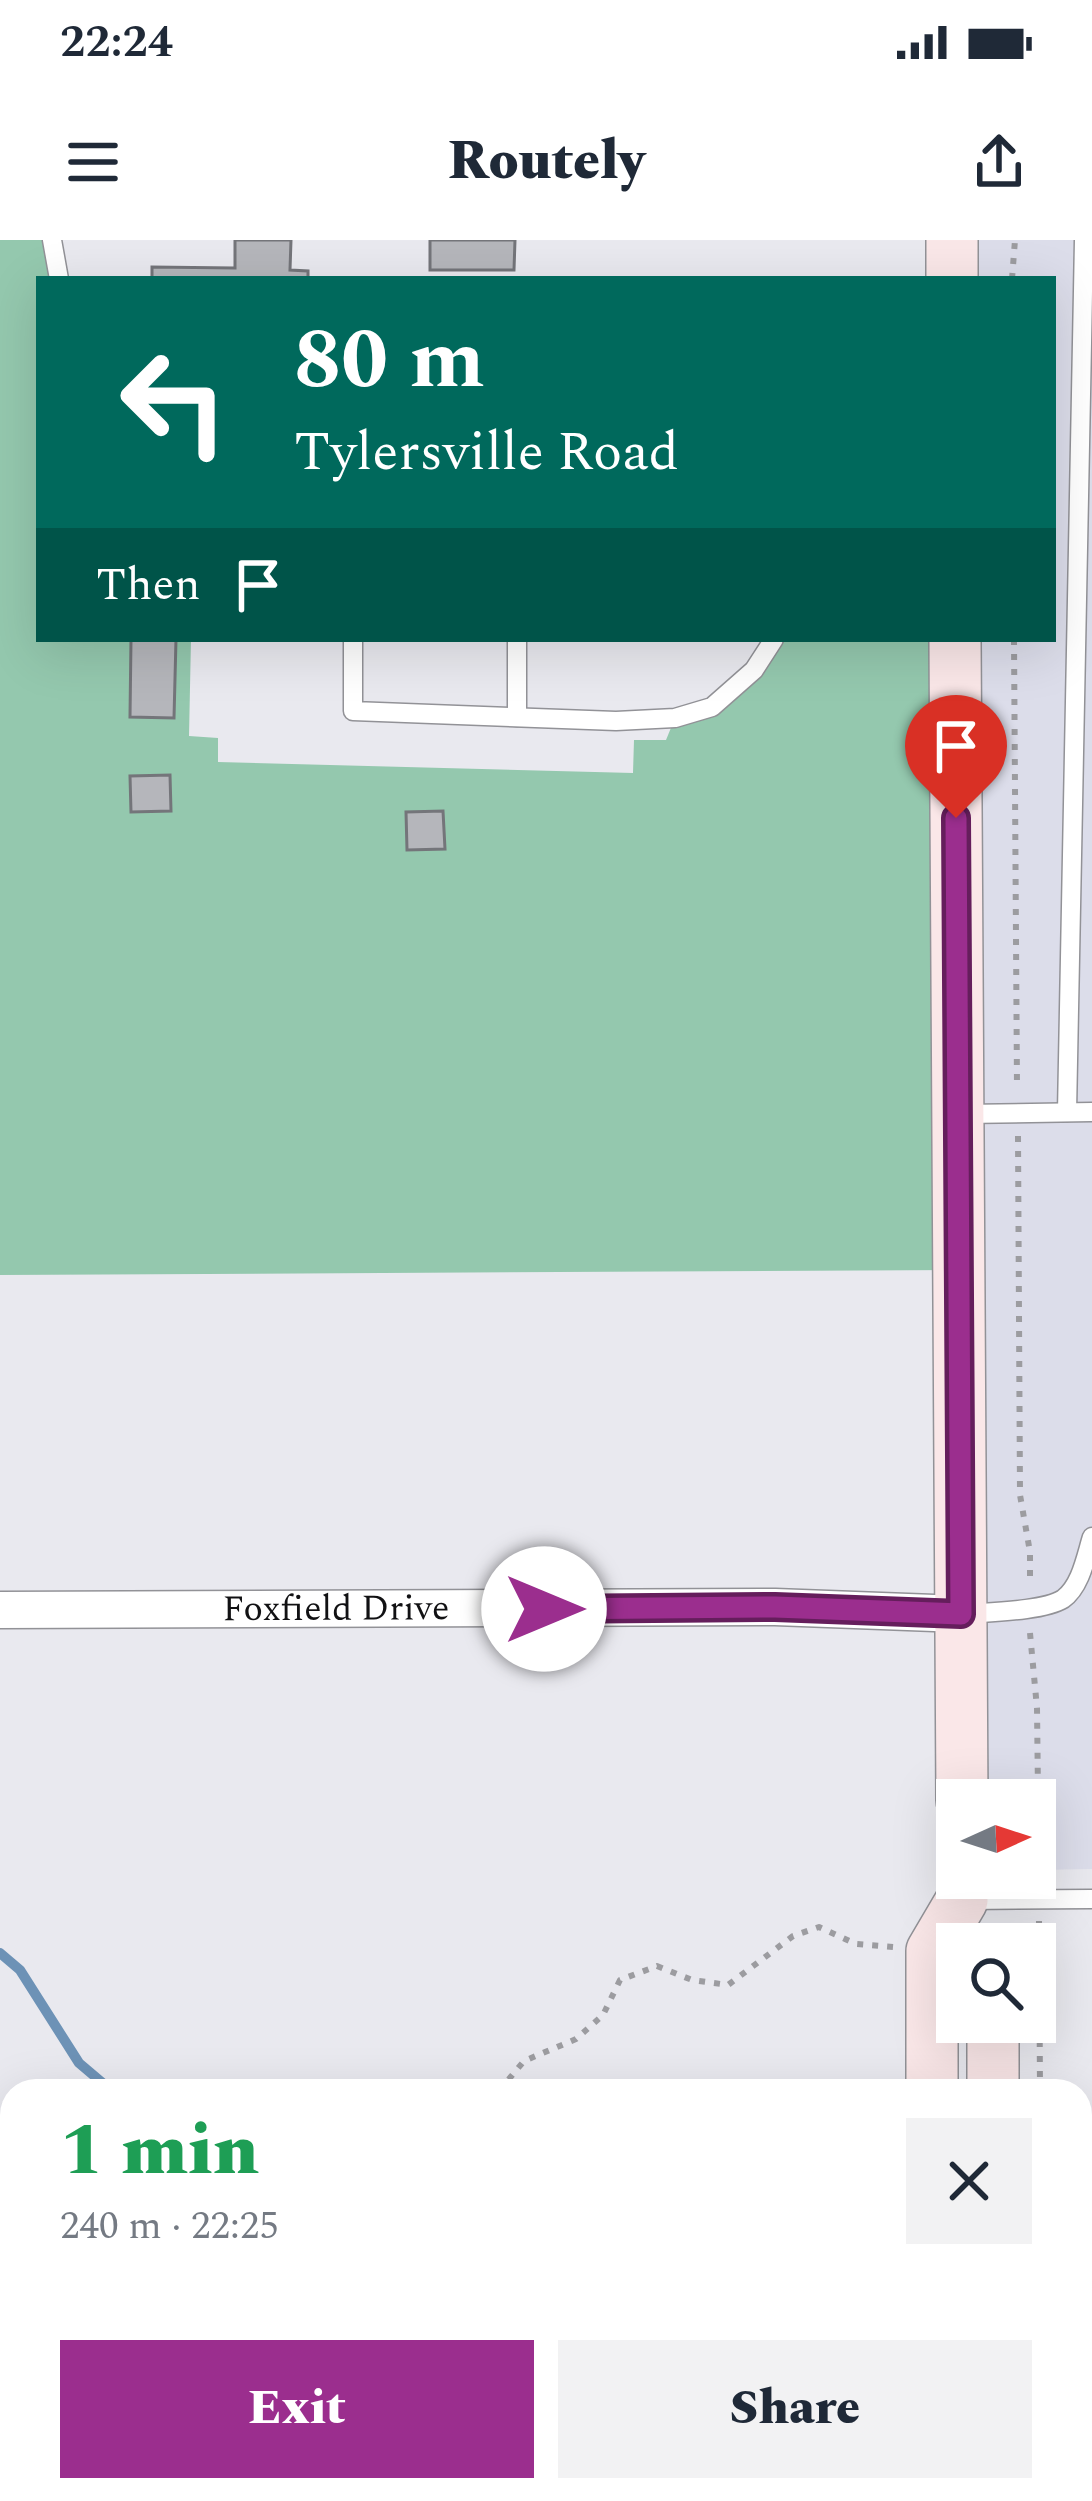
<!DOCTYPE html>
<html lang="en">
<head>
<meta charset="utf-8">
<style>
  :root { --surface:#fff; --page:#f2f2f3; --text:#1f2937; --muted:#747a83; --accent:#9b2e8e }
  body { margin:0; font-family:Spectral,serif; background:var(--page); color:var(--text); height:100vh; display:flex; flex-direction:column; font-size:45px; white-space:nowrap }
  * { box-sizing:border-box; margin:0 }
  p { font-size:39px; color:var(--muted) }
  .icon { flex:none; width:66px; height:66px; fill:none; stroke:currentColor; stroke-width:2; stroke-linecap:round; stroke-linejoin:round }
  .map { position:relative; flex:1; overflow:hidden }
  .panel { position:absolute; left:0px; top:1839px; width:1092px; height:423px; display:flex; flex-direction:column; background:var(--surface); border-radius:36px 36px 0 0; box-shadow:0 12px 48px #0002 }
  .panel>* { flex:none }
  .top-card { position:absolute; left:36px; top:36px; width:1020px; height:366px; border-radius:0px; box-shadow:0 12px 48px #0002; background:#00695c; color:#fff; overflow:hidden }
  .needle { width:78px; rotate:87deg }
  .buttons { position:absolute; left:936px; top:1539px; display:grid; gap:24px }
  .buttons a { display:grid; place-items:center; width:120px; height:120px; border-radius:0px; background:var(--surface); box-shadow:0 12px 48px #0002; font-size:60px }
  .pin { position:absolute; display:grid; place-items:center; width:102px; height:102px; color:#fff; margin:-123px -51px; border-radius:50% 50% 50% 0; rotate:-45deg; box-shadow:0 0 12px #0007 }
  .pin .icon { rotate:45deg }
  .me { position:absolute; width:132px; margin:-66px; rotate:90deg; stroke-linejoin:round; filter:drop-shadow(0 0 9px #0008) }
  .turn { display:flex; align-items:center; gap:42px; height:252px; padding:0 60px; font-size:54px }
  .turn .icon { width:156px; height:156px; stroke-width:2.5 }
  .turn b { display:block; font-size:84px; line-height:102px }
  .then { display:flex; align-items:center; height:114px; padding:0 60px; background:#0003; gap:24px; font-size:45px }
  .round { display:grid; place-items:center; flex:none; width:126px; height:126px; border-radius:0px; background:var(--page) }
  .headline { display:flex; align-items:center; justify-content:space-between; height:204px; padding:0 60px }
  h1 { font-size:72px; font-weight:800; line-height:90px; color:#1e9e55 }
  .primary-button { display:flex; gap:24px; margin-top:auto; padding:24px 60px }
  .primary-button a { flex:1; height:138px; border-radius:0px; background:var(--accent); color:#fff; font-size:48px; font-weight:800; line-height:138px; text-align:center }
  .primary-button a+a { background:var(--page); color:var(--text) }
  .status { display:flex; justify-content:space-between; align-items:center; height:84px; padding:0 60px; background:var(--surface); direction:ltr }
  .status svg { height:33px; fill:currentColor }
  header { display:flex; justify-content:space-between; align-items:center; height:156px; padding:0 60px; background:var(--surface); font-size:54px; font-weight:800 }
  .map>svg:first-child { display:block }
  .built { fill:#dcddea }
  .green { fill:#94c8ae }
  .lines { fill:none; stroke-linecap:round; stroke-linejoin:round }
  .stream { stroke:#6d92b6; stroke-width:10 }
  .building { fill:#b5b6bb; stroke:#74757a; stroke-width:3 }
  .service-casing { stroke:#929297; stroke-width:21 }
  .minor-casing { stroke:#929297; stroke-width:39 }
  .secondary-casing { stroke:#929297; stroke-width:54 }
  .path { stroke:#9c9ca0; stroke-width:6; stroke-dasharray:6 9; stroke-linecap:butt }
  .service { stroke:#fff; stroke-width:18 }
  .minor { stroke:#fff; stroke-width:36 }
  .secondary { stroke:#fae7e8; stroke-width:51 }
  .route-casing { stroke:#651e5c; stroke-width:30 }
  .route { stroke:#9b2e8e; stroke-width:21 }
  .labels { text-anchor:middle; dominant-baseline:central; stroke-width:9; stroke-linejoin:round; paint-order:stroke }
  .street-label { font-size:36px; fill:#111113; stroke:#fff }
</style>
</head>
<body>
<div class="status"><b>22:24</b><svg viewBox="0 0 49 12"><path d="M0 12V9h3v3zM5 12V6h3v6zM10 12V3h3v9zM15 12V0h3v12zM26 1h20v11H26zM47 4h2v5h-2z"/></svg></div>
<header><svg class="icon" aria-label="menu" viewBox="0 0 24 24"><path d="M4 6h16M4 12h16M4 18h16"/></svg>Routely<svg class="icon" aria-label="share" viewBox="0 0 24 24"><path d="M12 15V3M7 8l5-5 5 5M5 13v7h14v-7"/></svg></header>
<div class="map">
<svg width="1092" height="2261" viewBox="0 0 1092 2261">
  <rect width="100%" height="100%" fill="#e9e9ef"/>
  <path class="built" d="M952,0H1092V1629L1035,1630V1560H962L955,399H1053V39H952Z"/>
  <path class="green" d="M0,0H52L59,39H39V399H191L189,496L218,498V522L633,533L634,500H666L675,478L713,467L774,399H955L958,1030L0,1035Z"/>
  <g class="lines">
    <g class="stream">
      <path d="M0,1713L20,1730L79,1823L112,1851"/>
      <path d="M0,2136L12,2133"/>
      <path d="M426,2250L445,2261"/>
    </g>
  </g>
  <g class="building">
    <path d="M235,0H291L290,30L308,31V39H152V27L235,28Z"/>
    <path d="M430,0H515L514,30H430Z"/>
    <path d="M131,399H176L174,478L130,477Z"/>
    <path d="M170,535L171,571L131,572L130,536Z"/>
    <path d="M443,571L445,609L407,610L406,572Z"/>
  </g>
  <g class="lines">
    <defs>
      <g id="service">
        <path d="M52,0L59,39"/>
        <path d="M353,399V471L616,481L675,478L712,467L754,430L774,399"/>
        <path d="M517,477V399"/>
        <path d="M1067,872L1084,0"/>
        <path d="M963,874L1092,872"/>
        <path d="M965,1374C989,1372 1044,1371 1063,1359C1081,1346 1086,1316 1092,1297"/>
        <path d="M967,1660L1092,1659"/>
      </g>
      <g id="minor">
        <path id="s1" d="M0,1370L775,1367L961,1374"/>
      </g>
      <g id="secondary">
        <path d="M952,0V39"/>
        <path d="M955,399L962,1560"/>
        <path d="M932,1851V1711L962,1660"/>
        <path d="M993,1851V1782"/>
        <path d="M994,2250V2261"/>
        <path d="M932,2261V2250"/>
      </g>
    </defs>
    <use href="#service" class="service-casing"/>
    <use href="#minor" class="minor-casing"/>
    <use href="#secondary" class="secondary-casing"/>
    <g class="path">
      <path d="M1012,39L1015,0"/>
      <path d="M1014,399L1017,847"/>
      <path d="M1018,896L1020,1255L1030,1312V1344"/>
      <path d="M1030,1393L1037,1468L1039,1637"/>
      <path d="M1039,1681L1040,1851"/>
      <path d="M499,1851L524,1821L576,1799L603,1775L620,1740L657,1726L692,1740L728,1745L793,1696L819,1687L856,1704L893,1707"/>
      <path d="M0,2144L12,2154"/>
      <path d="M366,2250L367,2261"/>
      <path d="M1042,2250V2261"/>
      <path d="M123,2261L126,2250"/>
    </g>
    <use href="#service" class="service"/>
    <use href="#minor" class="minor"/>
    <use href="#secondary" class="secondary"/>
  </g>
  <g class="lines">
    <defs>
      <path id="route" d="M544,1369L775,1367L961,1374L956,578"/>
    </defs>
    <use href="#route" class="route-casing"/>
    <use href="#route" class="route"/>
  </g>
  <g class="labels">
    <g class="street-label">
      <text stroke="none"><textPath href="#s1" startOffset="336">Foxfield Drive</textPath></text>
    </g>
  </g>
</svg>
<div class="buttons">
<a><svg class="needle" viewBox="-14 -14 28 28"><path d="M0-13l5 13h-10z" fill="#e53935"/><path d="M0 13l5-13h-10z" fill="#747a83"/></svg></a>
<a><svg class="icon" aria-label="search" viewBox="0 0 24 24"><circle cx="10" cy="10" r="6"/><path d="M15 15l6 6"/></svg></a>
</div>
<div class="pin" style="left:956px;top:578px;background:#d93025"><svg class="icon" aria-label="arrive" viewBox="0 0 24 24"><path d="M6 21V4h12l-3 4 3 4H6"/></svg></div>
<svg class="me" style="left:544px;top:1369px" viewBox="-20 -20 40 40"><circle r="19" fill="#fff"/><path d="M0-13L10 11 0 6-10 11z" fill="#9b2e8e"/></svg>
<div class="top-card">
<div class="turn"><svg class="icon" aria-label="left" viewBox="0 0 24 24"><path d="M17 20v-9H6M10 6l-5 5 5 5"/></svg><div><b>80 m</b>Tylersville Road</div></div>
<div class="then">Then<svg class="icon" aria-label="arrive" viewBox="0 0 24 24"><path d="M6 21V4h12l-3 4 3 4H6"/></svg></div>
</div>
<section class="panel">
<div class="headline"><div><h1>1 min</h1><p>240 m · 22:25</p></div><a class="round"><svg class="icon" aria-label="close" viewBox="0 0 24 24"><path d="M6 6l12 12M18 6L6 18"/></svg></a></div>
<div class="primary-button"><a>Exit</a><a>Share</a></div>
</section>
</div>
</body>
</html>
